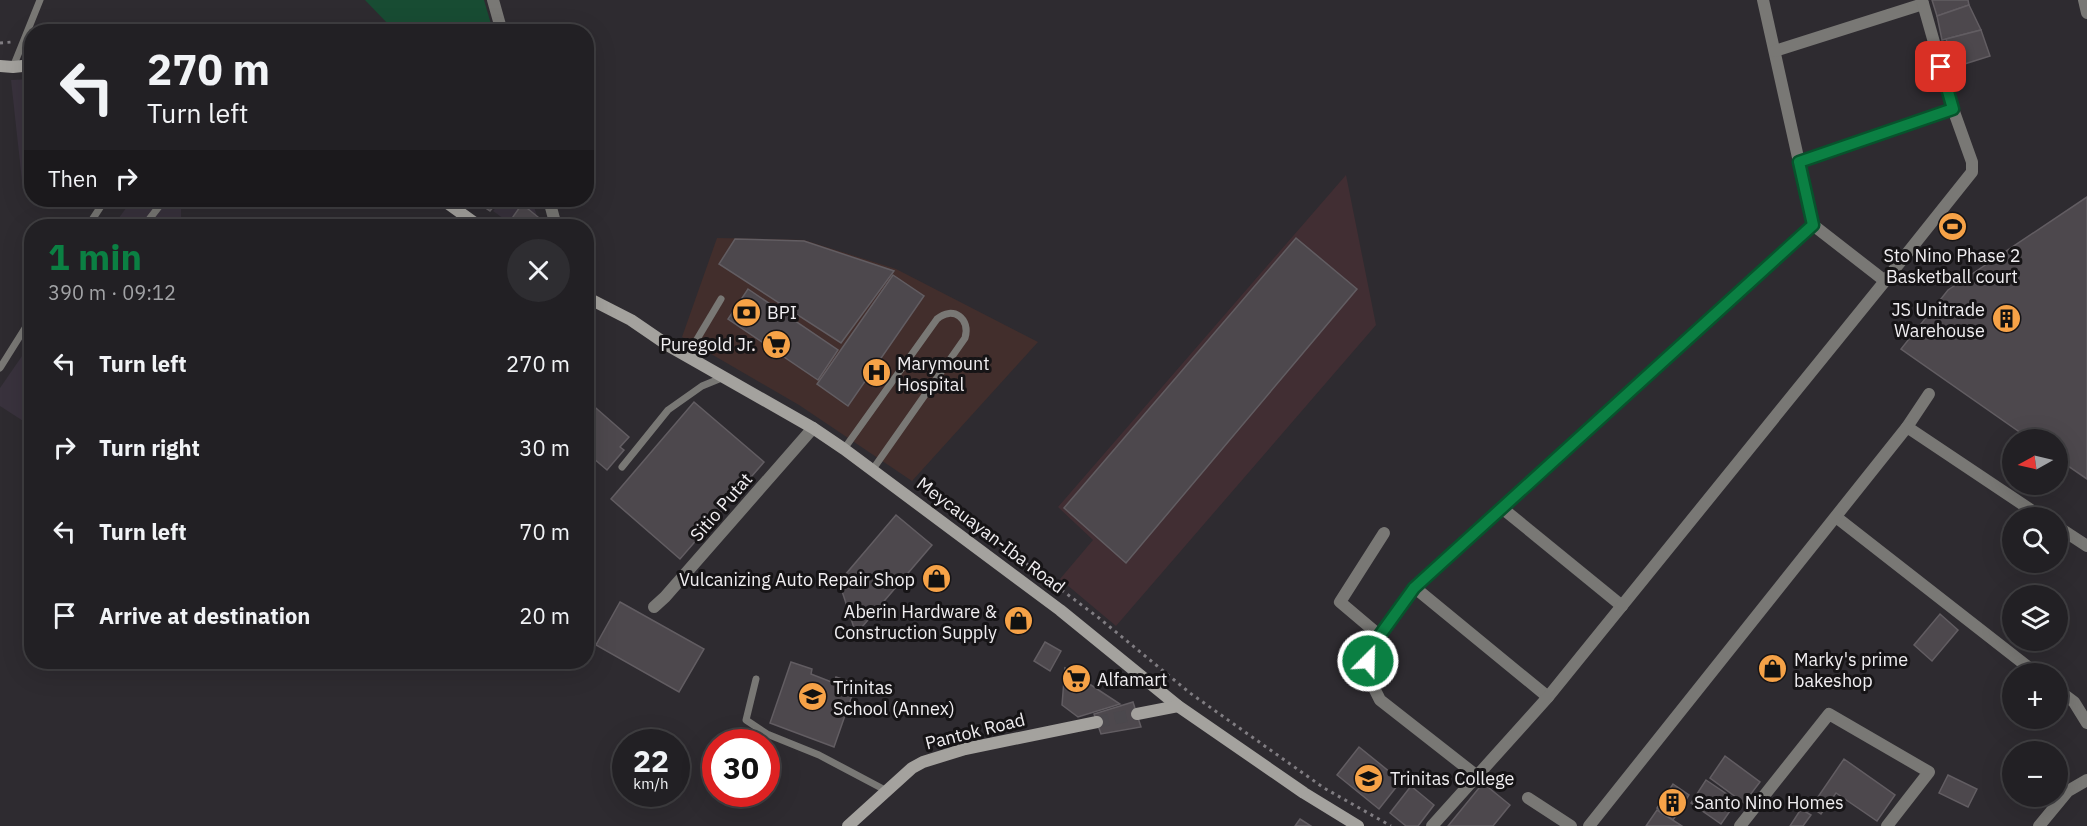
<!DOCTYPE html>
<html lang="en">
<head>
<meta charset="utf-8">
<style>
  :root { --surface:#222024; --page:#2e2d31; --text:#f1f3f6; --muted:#a2a3a6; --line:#3f3e41; --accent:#0b8043 }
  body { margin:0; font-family:"IBM Plex Sans",sans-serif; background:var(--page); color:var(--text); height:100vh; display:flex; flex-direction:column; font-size:22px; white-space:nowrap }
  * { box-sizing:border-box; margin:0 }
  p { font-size:20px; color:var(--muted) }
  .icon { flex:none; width:33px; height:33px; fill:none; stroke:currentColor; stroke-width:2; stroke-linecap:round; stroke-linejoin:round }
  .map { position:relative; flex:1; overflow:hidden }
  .side { position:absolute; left:24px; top:219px; width:570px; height:450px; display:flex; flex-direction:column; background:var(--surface); border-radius:24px; box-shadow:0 6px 24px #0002,0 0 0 2px var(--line) }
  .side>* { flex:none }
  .guide { position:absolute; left:24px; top:24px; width:570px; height:183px; border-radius:24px; box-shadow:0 6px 24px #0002,0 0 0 2px var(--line); background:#222024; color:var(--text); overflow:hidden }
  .needle { width:39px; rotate:262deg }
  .buttons { position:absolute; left:2002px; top:429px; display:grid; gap:12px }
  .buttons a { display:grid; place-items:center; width:66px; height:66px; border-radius:50%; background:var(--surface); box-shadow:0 6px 24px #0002,0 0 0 2px var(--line); font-size:30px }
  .speed { position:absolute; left:612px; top:729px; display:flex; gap:12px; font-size:30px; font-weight:700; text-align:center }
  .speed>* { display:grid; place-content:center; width:78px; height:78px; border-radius:50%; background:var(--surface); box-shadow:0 6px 24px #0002,0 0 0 2px var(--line); line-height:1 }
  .speed small { font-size:15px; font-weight:400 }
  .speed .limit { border:9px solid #d22; background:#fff; color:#111 }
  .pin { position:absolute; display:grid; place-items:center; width:51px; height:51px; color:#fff; margin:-26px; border-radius:12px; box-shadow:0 3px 9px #0006 }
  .me { position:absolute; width:66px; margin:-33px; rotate:23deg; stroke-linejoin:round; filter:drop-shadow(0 0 4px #0008) }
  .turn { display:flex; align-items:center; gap:21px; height:126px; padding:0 24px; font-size:27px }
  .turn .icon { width:78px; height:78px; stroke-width:2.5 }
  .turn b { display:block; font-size:42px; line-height:51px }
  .then { display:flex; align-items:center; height:57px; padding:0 24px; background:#0003; gap:12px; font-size:22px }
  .round { display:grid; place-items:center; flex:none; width:63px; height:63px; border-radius:32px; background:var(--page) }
  .summary { display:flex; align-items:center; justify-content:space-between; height:102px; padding:0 24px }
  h1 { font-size:36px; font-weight:700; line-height:45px; color:var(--accent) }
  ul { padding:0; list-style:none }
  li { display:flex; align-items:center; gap:18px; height:84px; padding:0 24px }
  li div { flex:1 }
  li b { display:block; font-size:22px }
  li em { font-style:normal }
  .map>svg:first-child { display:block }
  .built { fill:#39323d }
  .industrial { fill:#412e33 }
  .medical { fill:#422e2c }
  .green { fill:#184c33 }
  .building { fill:#4d484d; stroke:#625d62; stroke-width:1.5 }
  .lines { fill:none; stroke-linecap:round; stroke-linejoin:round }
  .secondary-tunnel { stroke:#4b484d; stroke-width:12; stroke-dasharray:12 6; stroke-linecap:butt }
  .path { stroke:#807d82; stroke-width:3; stroke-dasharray:3 4.5; stroke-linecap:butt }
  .service { stroke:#797875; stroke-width:7 }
  .minor { stroke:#797875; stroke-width:12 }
  .tertiary { stroke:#797875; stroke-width:12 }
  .secondary { stroke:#a4a29e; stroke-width:12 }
  .route-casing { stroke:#07532c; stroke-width:15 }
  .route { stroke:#0b8043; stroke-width:10 }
  .labels { text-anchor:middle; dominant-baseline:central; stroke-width:6; stroke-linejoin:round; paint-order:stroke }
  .poi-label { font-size:18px; fill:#f0eef1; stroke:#161416; text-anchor:start }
  .street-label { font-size:18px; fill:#f0eef1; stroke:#161416 }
</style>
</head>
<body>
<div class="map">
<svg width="2087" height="826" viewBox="0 0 2087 826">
  <rect width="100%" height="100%" fill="#2e2b30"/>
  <g class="built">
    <path d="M31,79V187L23,190L11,80Z"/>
    <path d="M132,200H181V226H113Z"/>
    <path d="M512,200H532L540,226H514L493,211L501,202Z"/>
    <path d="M31,343V426L0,406V388Z"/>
  </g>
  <path class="industrial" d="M1346,175L1376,325L1116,626L1060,579L1093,540L1058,507Z"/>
  <path class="medical" d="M717,238L804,240L896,269L1038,342L912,481L799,405L682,337Z"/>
  <path class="green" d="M365,0H484L493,31H388L390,26Z"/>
  <g class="building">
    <path d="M1932,0H1968L1969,5L1937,16Z"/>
    <path d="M1969,5L1981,30L1942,40L1937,16Z"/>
    <path d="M1981,30L1990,56L1955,67L1946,39Z"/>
    <path d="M2087,197V479L2058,459V440H2031L1901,349L1948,290Z"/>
    <path d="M474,200H499L490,211Z"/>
    <path d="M522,204L538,217L531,226H517L510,221Z"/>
    <path d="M1296,238L1357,289L1126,563L1064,508Z"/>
    <path d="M735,239L804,241L894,271L841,343L719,264Z"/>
    <path d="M893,275L924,296L848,406L817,384Z"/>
    <path d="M748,289L838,350L818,380L728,319Z"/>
    <path d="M589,402L629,437L620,447L624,450L607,470L586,452V405Z"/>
    <path d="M694,402L764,462L680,559L611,499Z"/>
    <path d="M896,515L932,545L856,634L839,582Z"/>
    <path d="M620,602L704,649L679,692L596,645Z"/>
    <path d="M1940,614L1958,630L1932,661L1914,645Z"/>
    <path d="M1045,642L1061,651L1050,671L1034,661Z"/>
    <path d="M791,662L812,669L811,674L834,683L836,677L856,684L834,747L770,723Z"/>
    <path d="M1065,668L1120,704L1078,717L1062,705Z"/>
    <path d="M1133,702L1141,727L1101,734L1094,714Z"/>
    <path d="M1359,747L1401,781L1379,809L1337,775Z"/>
    <path d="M1725,756L1760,782L1744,803L1710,778Z"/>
    <path d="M1844,759L1895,795L1877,821L1836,793L1821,814L1811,807Z"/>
    <path d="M1948,775L1977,789L1968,807L1939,793Z"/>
    <path d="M1706,780L1737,801L1721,824L1691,803Z"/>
    <path d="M1483,783L1510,805L1493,826H1448Z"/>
    <path d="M1673,784L1689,795L1673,820L1657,808Z"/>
    <path d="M1411,786L1434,805L1418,826H1406L1390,813Z"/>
    <path d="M1801,809L1811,815L1803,826H1790Z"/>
    <path d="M1657,810L1682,826H1646Z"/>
    <path d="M1300,819L1311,826H1295Z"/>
  </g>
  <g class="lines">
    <path class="secondary-tunnel" d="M1097,722L1137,714"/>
    <g class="path">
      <path d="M85,32C146,23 195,22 256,26L265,32"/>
      <path d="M0,43L12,42"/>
      <path d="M940,502L995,540L1099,618L1190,693L1324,788L1391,826"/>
    </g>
    <g class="service">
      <path d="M13,67L40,0"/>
      <path d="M88,226L105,200"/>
      <path d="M144,226L164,200"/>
      <path d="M687,356L721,299"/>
      <path d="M0,368L32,317"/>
      <path d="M844,449L937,319C953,305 971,319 965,338L873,469"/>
      <path d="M622,467L668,410L702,386L724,377"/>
      <path d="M756,679L746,720L767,734L819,755L887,791"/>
    </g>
    <g class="minor">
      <path d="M493,0L502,32"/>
      <path d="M1763,0L1813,225L1885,281"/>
      <path d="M1775,51L1923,4"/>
      <path d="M1799,162L1953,109"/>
      <path d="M549,200L556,226"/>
      <path d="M1907,427L1929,394"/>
      <path d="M1502,508L1622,606"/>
      <path d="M1836,517L2037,674"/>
      <path d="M2058,527L2087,546"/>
      <path d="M1414,587L1548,697"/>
      <path d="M654,607L665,597L813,428"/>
      <path d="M1379,635L1340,602L1384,533"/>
      <path d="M2058,690L2074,702L2087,723"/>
      <path d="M1477,776L1380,700L1367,674L1369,649L1414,587L1813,225"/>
      <path d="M1528,798L1571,826"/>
      <path d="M1432,826L1548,697L1885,281L1972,172V162L1953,109L1922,0"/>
      <path d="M1589,826L1907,427L2043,518"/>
      <path d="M1740,826L1829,714L1929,772L1887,826"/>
      <path d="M2039,826L2068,791L2087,780"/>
    </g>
    <path class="tertiary" d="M2084,0L2087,13"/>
    <g class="secondary">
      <path d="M0,66L13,67L32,65"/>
      <path d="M443,200L479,226"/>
      <path d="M586,297L631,320L669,346L813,428L844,449L1060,610L1178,706L1304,793L1358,826"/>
      <path d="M1137,714L1178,706"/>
      <path d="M848,826L912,768L923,762L965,749L1097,722"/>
    </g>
  </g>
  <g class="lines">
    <defs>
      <path id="route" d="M1368,661L1370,649L1414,588L1813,225L1799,162L1953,109L1941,67"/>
    </defs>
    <use href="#route" class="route-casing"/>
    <use href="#route" class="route"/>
  </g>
  <defs>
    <symbol id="stadium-disc" viewBox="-11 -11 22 22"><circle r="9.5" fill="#f6a247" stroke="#161416"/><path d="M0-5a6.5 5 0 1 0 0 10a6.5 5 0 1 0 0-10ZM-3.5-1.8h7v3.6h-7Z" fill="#111"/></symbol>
    <symbol id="bank-disc" viewBox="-11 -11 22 22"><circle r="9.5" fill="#f6a247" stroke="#161416"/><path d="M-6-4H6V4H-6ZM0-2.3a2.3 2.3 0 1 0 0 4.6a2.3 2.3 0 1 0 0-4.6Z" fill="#111"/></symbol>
    <symbol id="building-disc" viewBox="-11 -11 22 22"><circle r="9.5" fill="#f6a247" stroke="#161416"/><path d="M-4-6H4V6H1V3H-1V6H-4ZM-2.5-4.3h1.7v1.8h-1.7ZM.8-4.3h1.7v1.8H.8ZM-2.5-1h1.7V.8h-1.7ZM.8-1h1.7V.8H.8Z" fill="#111"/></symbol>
    <symbol id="supermarket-disc" viewBox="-11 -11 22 22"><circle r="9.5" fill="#f6a247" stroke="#161416"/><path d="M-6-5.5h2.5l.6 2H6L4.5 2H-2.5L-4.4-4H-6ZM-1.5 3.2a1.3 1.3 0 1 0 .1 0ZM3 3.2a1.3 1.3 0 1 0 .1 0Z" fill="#111"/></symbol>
    <symbol id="hospital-disc" viewBox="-11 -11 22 22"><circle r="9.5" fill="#f6a247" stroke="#161416"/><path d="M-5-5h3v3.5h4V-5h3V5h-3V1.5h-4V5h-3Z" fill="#111"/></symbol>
    <symbol id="shop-disc" viewBox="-11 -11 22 22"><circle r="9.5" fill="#f6a247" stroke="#161416"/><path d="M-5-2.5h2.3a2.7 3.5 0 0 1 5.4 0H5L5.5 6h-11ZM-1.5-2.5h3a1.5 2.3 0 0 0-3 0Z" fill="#111"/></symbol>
    <symbol id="school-disc" viewBox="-11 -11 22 22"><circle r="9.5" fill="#f6a247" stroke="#161416"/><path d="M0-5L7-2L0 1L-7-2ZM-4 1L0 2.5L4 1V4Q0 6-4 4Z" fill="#111"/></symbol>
  </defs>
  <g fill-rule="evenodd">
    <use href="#stadium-disc" x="1936" y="210" width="33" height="33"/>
    <use href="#bank-disc" x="730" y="296" width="33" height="33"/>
    <use href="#building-disc" x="1990" y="302" width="33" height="33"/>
    <use href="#supermarket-disc" x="760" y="328" width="33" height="33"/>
    <use href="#hospital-disc" x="860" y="356" width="33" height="33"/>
    <use href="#shop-disc" x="920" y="562" width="33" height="33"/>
    <use href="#shop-disc" x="1002" y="604" width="33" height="33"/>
    <use href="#shop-disc" x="1756" y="652" width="33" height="33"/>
    <use href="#supermarket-disc" x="1060" y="662" width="33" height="33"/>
    <use href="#school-disc" x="796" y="680" width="33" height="33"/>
    <use href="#school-disc" x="1352" y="762" width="33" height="33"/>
    <use href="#building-disc" x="1656" y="786" width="33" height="33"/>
  </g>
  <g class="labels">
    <g class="poi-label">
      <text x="1952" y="255" text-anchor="middle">Sto Nino Phase 2<tspan x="1952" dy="21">Basketball court</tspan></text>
      <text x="1985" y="309" text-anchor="end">JS Unitrade<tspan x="1985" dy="21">Warehouse</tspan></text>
      <text x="767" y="312">BPI</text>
      <text x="756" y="344" text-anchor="end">Puregold Jr.</text>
      <text x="897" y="363">Marymount<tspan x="897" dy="21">Hospital</tspan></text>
      <text x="915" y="579" text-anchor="end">Vulcanizing Auto Repair Shop</text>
      <text x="997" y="611" text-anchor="end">Aberin Hardware &amp;<tspan x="997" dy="21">Construction Supply</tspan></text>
      <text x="1794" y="659">Marky's prime<tspan x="1794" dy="21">bakeshop</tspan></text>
      <text x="1097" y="679">Alfamart</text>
      <text x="833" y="687">Trinitas<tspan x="833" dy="21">School (Annex)</tspan></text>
      <text x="1390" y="778">Trinitas College</text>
      <text x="1694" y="802">Santo Nino Homes</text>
    </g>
    <g class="street-label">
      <text transform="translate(721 507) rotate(-49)">Sitio Putat</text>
      <text transform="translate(991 535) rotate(37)">Meycauayan-Iba Road</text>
      <text transform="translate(975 731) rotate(-14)">Pantok Road</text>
    </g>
  </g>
</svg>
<div class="buttons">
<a><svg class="needle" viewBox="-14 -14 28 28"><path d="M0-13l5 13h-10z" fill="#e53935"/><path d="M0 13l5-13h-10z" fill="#a2a3a6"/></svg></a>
<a><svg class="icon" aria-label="search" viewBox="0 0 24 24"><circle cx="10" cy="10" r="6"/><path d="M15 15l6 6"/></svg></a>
<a><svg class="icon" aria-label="layers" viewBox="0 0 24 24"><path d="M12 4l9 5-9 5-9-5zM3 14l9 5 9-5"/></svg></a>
<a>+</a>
<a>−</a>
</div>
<div class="speed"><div>22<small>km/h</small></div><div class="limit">30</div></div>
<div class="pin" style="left:1941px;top:67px;background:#d93025"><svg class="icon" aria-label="arrive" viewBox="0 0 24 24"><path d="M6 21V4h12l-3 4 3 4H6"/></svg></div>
<svg class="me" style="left:1368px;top:661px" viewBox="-20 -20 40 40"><circle r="17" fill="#0b8043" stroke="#fff" stroke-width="3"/><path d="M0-11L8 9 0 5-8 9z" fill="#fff"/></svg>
<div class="guide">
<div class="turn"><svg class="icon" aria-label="left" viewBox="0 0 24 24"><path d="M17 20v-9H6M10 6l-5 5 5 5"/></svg><div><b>270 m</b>Turn left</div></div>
<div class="then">Then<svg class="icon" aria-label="right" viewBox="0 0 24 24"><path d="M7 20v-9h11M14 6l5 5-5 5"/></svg></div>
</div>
<section class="side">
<div class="summary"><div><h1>1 min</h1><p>390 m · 09:12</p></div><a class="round"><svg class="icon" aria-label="close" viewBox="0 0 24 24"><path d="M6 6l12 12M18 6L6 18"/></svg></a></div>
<ul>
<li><svg class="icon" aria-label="left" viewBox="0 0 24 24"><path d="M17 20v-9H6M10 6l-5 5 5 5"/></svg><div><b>Turn left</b></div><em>270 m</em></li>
<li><svg class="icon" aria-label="right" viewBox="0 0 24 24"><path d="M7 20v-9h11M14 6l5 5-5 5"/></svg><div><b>Turn right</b></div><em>30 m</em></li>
<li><svg class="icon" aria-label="left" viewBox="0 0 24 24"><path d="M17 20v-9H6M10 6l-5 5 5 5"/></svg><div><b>Turn left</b></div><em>70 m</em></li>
<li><svg class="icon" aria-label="arrive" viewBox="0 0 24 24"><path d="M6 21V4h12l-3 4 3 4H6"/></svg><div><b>Arrive at destination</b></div><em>20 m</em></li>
</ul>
</section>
</div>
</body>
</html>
